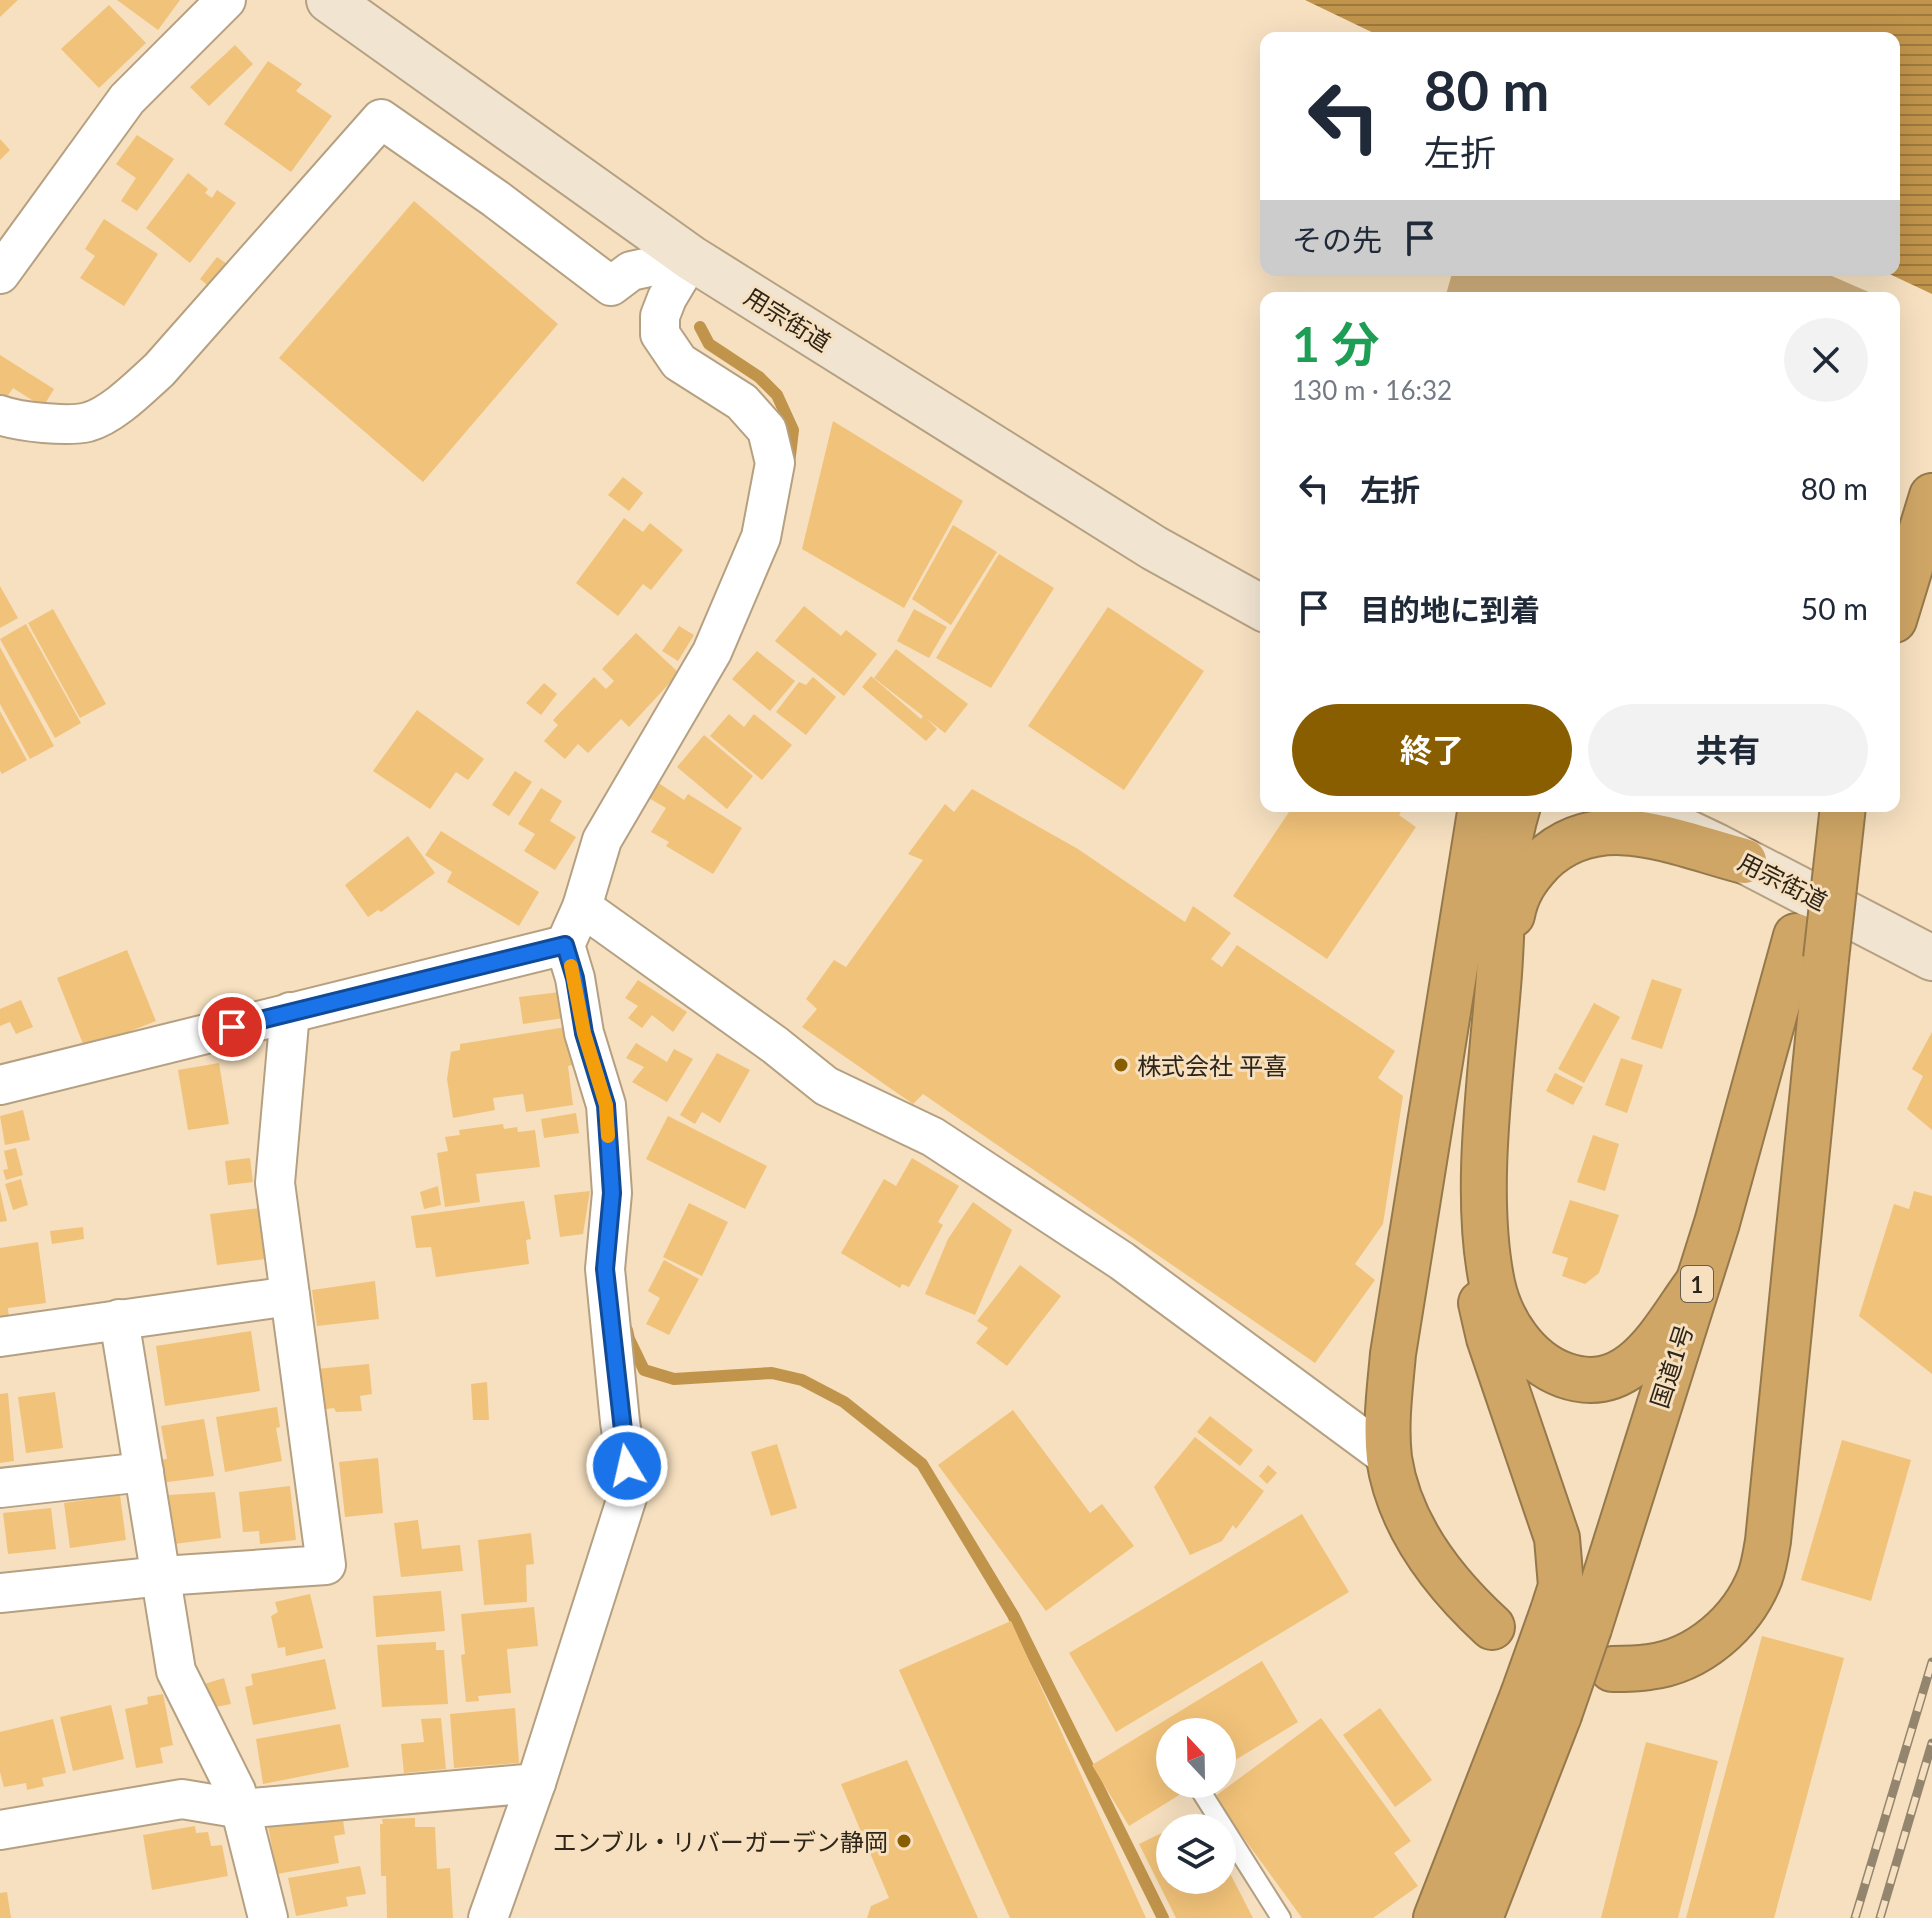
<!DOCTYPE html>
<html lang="ja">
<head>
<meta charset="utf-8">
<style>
  :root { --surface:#fff; --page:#f2f2f3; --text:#1f2937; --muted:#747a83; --accent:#895e00 }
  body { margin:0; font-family:Lato,"Noto Sans JP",sans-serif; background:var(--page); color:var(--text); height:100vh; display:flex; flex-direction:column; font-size:30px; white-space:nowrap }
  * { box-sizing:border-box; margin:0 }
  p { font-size:26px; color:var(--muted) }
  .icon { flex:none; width:44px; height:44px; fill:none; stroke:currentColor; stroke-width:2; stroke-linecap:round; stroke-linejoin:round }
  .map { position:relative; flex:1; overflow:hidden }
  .panel { position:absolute; left:1260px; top:292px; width:640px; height:520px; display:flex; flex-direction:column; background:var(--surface); border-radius:16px; box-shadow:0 8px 32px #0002 }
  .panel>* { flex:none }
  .top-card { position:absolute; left:1260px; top:32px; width:640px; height:244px; border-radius:16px; box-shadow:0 8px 32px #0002; background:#fff; color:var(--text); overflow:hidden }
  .needle { width:52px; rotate:338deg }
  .tools { position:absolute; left:1156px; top:1718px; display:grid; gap:16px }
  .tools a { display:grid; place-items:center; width:80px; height:80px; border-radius:50%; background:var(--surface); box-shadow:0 8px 32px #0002; font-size:40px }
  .pin { position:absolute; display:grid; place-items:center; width:68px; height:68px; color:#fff; margin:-34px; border:4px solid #fff; border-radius:50%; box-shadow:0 2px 8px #0007 }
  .me { position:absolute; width:88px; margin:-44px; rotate:351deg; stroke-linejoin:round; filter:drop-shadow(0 0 6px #0008) }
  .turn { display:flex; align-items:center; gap:28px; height:168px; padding:0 32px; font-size:36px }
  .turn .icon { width:104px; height:104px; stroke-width:2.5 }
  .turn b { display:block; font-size:56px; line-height:68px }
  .then { display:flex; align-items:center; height:76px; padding:0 32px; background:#0003; gap:16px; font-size:30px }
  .round { display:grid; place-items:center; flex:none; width:84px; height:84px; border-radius:42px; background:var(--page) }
  .headline { display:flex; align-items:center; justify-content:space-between; height:136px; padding:0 32px }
  h1 { font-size:48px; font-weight:700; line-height:60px; color:#1e9e55 }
  .cta { display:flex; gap:16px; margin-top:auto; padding:16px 32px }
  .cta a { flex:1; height:92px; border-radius:48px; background:var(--accent); color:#fff; font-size:32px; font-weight:700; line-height:92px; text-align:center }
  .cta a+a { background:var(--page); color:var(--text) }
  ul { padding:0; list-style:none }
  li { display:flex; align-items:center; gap:24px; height:120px; padding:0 32px }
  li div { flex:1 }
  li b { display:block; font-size:30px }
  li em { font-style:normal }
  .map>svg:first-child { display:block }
  .park { fill:#ccac7b }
  .water { fill:url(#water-rules) }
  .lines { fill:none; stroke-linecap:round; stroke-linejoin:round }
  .stream { stroke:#c1944b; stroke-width:12 }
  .building { fill:#f1c279 }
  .lane-casing { stroke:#b5a081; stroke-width:22 }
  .street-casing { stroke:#b5a081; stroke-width:42 }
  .secondary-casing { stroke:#b5a081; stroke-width:48 }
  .highway-casing { stroke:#96794b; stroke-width:48 }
  .lane { stroke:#fff; stroke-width:18 }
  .street { stroke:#fff; stroke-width:38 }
  .secondary { stroke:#f1e4d1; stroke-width:44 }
  .highway { stroke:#cfa666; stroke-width:44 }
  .rail-casing { stroke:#94856f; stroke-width:9 }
  .rail { stroke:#f6e0c0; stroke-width:6; stroke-dasharray:18; stroke-linecap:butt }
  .highway-bridge-casing { stroke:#96794b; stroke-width:48; stroke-linecap:butt }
  .highway-bridge { stroke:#cfa666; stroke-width:44 }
  .route-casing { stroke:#114b97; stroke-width:20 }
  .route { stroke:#1a73e8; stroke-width:14 }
  .slow { stroke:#f59e0b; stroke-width:14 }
  .poi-dot { fill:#895e00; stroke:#f6e0c0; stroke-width:3 }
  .labels { text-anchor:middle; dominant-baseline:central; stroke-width:6; stroke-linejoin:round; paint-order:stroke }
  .shield { fill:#f6e0c0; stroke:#695d4b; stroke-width:2 }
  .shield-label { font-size:22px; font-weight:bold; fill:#2d2519 }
  .street-label { font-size:24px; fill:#2d2519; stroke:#f6e0c0 }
  .poi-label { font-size:24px; fill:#2d2519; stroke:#f6e0c0; text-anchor:start }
</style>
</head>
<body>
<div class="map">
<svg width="1932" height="1918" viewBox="0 0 1932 1918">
  <defs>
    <pattern id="water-rules" width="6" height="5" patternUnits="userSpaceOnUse" patternTransform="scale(2)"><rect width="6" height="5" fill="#c1944b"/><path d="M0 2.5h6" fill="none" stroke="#9d793e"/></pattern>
  </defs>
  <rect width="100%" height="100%" fill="#f6e0c0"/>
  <path class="park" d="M1453,270H1818L1871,293L1870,298H1445Z"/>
  <path class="water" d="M1305,0H1932V294L1881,270H1894V38H1384Z"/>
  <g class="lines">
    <g class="stream">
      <path d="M700,327L709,344L759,377L777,395L793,430L789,464"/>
      <path d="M627,1330L629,1339L644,1370L674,1379L772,1373L802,1380L844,1402L922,1464L1013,1615L1163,1918"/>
    </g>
  </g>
  <g class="building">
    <path d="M0,0H18L0,17Z"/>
    <path d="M117,0H180L158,30Z"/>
    <path d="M109,5L146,43L99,88L61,49Z"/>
    <path d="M235,45L253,64L209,106L190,87Z"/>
    <path d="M268,61L302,84L296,91L332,116L291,172L224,124Z"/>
    <path d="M137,135L174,159L137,211L121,201L136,178L116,164Z"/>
    <path d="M0,139L10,150L0,160Z"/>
    <path d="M188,173L208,189L205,193L212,198L217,190L236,203L190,263L146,228Z"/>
    <path d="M414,201L558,324L423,482L279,358Z"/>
    <path d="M104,219L158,254L124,306L80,278L95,256L85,249Z"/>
    <path d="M217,257L230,266L212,289L200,279Z"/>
    <path d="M0,355L54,389L43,407L13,388L0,407Z"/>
    <path d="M833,421L963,501L904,608L802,549Z"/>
    <path d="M623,477L643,493L629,511L608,495Z"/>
    <path d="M624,518L643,532L650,523L683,550L651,590L643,584L618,616L576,583Z"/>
    <path d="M953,525L997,552L951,625L912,599Z"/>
    <path d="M999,554L1054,588L991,688L936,658Z"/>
    <path d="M0,586L18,618L0,628Z"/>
    <path d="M804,606L841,636L846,630L877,654L844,696L775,641Z"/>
    <path d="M1108,607L1204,671L1124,790L1028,726Z"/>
    <path d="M53,609L106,704L80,718L28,623Z"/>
    <path d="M914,609L947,627L929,658L897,641Z"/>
    <path d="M26,624L81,723L55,738L0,639Z"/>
    <path d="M679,626L694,635L678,661L662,651Z"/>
    <path d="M636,633L679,673L629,727L621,719L588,753L578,744L565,759L544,741L558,725L553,720L594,677L606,689L614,681L602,669Z"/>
    <path d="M0,647L54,746L30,759L0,704Z"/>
    <path d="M896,649L968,704L945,733L927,719L937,729L926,741L862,687L871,676L921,719L923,716L874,678Z"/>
    <path d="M757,651L795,681L770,711L732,679Z"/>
    <path d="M813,677L836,697L806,735L776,712L799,682L806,685Z"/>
    <path d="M544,683L557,694L541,715L526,703Z"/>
    <path d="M417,710L484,759L468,780L456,772L430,809L373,771Z"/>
    <path d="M0,711L27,760L2,774L0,771Z"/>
    <path d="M729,714L744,727L754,714L792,745L762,780L710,736Z"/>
    <path d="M704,735L753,776L727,809L677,767Z"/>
    <path d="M515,771L532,782L509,816L492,805Z"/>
    <path d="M657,782L684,800L688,794L742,828L713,874L666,846L669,842L651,832L666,808L647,797Z"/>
    <path d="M541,788L562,801L550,821L576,837L555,870L524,851L535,834L518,824Z"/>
    <path d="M972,789L1078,849L1185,922L1193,906L1231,933L1211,959L1222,967L1237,945L1395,1051L1378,1078L1403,1096L1383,1224L1355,1264L1375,1280L1315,1363L923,1094L913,1104L802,1027L817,1009L806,999L834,960L846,967L923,860L908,854L945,804L954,812Z"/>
    <path d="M1293,806H1405L1399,815L1416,827L1327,959L1233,896Z"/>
    <path d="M441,831L539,892L519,926L447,882L452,872L425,855Z"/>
    <path d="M408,836L435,873L381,912L378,910L368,917L345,885Z"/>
    <path d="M127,950L156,1021L85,1049L57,978Z"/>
    <path d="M1652,979L1682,989L1662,1049L1631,1039Z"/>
    <path d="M638,980L687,1012L673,1032L652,1015L642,1028L628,1018L638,1006L625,998Z"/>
    <path d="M560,992L564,1018L523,1024L519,997Z"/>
    <path d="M21,1000L33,1027L16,1034L10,1022L0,1026V1009Z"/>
    <path d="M1594,1003L1620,1017L1584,1083L1558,1069Z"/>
    <path d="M566,1027L573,1065L568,1066L573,1105L526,1112L523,1094L493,1098L495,1110L453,1118L447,1079L451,1052L460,1050V1044Z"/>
    <path d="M1932,1032V1130L1907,1109L1923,1076L1912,1069Z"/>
    <path d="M636,1043L667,1062L674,1049L693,1059L667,1102L632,1082L644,1067L626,1058Z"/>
    <path d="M717,1053L750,1070L720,1123L702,1112L695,1124L680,1115Z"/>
    <path d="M1621,1058L1643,1065L1627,1113L1605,1105Z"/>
    <path d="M219,1063L229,1124L188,1130L178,1070Z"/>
    <path d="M1555,1073L1583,1087L1573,1105L1546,1091Z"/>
    <path d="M23,1110L30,1140L5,1145L0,1116Z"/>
    <path d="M576,1113L579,1133L544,1138L541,1119Z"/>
    <path d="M668,1116L767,1166L745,1209L646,1159Z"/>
    <path d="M503,1124L504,1129L517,1127L518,1132L535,1130L540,1167L476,1174L480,1202L445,1207L437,1153L448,1151L445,1137L460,1135L459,1130Z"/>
    <path d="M1593,1135L1619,1144L1605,1191L1577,1182Z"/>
    <path d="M16,1148L23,1175L6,1180L3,1170L8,1169L4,1151Z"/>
    <path d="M250,1158L253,1182L228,1185L225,1161Z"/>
    <path d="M912,1158L959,1186L938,1222L943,1225L909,1287L902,1284L900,1288L841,1253L884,1179L896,1186Z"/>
    <path d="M21,1179L28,1205L13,1210L5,1184Z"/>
    <path d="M438,1186L441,1205L424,1209L420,1192Z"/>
    <path d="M0,1190L7,1221L0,1222Z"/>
    <path d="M590,1191L583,1234L560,1237L554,1195Z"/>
    <path d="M1914,1191L1932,1196V1374L1859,1316L1894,1204L1909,1209Z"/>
    <path d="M1570,1200L1619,1215L1599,1273L1585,1284L1562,1276L1568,1258L1552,1253Z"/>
    <path d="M524,1201L531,1239L526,1240L529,1264L436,1277L431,1247L416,1248L411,1216Z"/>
    <path d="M973,1202L1012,1230L975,1315L925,1294L948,1239Z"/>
    <path d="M689,1203L728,1222L702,1276L663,1257Z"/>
    <path d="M260,1208L265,1259L217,1265L210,1214Z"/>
    <path d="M83,1227L84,1239L52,1244L50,1231Z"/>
    <path d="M38,1242L46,1303L8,1308L9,1320L0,1321V1248Z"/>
    <path d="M664,1260L699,1279L669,1335L646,1324L660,1298L648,1291Z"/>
    <path d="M1020,1265L1061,1296L1007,1366L976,1343L988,1328L977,1321Z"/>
    <path d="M375,1281L379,1319L317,1326L312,1290Z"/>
    <path d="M251,1331L260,1391L165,1406L156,1346Z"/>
    <path d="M369,1364L372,1394L360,1396L362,1411L336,1412L334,1408L319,1410L316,1369Z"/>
    <path d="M487,1382L489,1420H473L471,1384Z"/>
    <path d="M55,1392L63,1448L26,1453L18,1397Z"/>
    <path d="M8,1393L14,1461L0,1463V1394Z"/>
    <path d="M277,1407L280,1427L276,1428L282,1461L225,1472L216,1417Z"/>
    <path d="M1013,1410L1090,1513L1102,1504L1134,1546L1046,1611L938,1465Z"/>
    <path d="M1210,1416L1253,1450L1240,1466L1197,1432Z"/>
    <path d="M204,1419L214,1476L160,1483L158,1460L167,1459L161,1426Z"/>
    <path d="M1195,1437L1264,1491L1236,1529L1233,1525L1222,1541L1190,1555L1154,1487Z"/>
    <path d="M1842,1440L1911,1460L1871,1601L1801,1580Z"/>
    <path d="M777,1444L797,1508L771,1516L751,1452Z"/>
    <path d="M378,1458L383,1513L345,1517L339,1462Z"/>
    <path d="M1268,1465L1277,1473L1267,1484L1259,1476Z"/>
    <path d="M290,1486L296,1540L260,1544L259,1531L243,1532L239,1492Z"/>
    <path d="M215,1492L221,1538L174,1544L169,1495Z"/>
    <path d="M120,1495L126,1540L70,1548L64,1503Z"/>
    <path d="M51,1508L56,1549L8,1554L3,1513Z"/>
    <path d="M1302,1514L1349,1592L1116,1732L1069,1653Z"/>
    <path d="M418,1520L422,1549L460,1545L463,1571L401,1577L394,1523Z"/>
    <path d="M531,1533L534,1564L526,1565L527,1602L484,1605L478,1540Z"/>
    <path d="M441,1591L445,1631L376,1637L373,1596Z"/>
    <path d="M310,1594L323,1648L286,1656L285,1647L278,1648L271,1616L278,1612L275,1602Z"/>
    <path d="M534,1607L538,1646L507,1649L511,1693L478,1696L479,1701L466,1702L461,1655L465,1654L461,1614Z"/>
    <path d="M1011,1621L1146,1918H1010L899,1670Z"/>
    <path d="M1762,1636L1844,1658L1774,1918H1686Z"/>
    <path d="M436,1642V1650H444L448,1704L382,1707L377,1645Z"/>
    <path d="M325,1659L336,1709L253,1725L245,1687L253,1685L251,1674Z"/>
    <path d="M1262,1661L1298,1722L1222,1768V1732H1170V1784H1197L1129,1826L1092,1765Z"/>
    <path d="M224,1678L231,1704L210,1708L201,1685Z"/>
    <path d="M163,1694L173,1745L160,1748L163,1763L136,1768L125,1709L148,1704L147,1697Z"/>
    <path d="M111,1705L124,1759L73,1771L60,1717Z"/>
    <path d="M515,1708L519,1763L454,1768L450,1714Z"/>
    <path d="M1380,1708L1432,1780L1395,1807L1343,1735Z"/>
    <path d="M441,1718L446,1769L404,1773L401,1744L424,1742L421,1719Z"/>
    <path d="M1321,1718L1411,1841L1394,1853L1418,1886L1373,1918H1302L1214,1797Z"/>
    <path d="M53,1719L66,1773L42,1778L44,1786L27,1790L26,1783L4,1787L0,1772V1732Z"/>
    <path d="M340,1724L349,1767L263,1784L256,1739Z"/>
    <path d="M1646,1742L1718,1761L1678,1918H1601Z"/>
    <path d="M907,1760L978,1918H867L871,1906L889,1898L841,1784Z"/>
    <path d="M342,1813L345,1834L334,1836L339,1863L277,1874L268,1826Z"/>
    <path d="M1199,1814L1207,1828H1171Z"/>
    <path d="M415,1818V1827H435L437,1869L450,1868L453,1918H387L386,1876H381L380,1824H383L382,1819Z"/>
    <path d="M195,1826L196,1833L208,1832L211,1846L222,1845L228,1876L152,1890L143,1835Z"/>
    <path d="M1170,1829V1880H1222V1858L1253,1918H1176L1139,1844Z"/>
    <path d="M360,1866L366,1894L346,1897L348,1906L296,1916L288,1878Z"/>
    <path d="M7,1892L11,1918H0V1893Z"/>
  </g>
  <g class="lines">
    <defs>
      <path id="lane" d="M1202,1793L1281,1918"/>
      <g id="street">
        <path d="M0,274L127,99L226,0"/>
        <path d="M0,415C19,422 68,427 88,422C113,415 140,387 159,370L381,119L496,199L611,286L631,271L691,258"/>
        <path d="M582,907L775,1045L826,1086L933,1137L1122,1261L1389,1458"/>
        <path d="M0,1085L565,945"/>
        <path d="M119,1319L176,1671L236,1791L268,1918"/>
        <path d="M0,1337L290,1296"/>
        <path d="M0,1488L144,1472"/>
        <path d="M0,1593L162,1576L326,1565L275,1183L290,1012"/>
        <path d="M0,1830L182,1799L242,1809L536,1783"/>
        <path d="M488,1918L536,1783L630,1488L620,1422L605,1269L612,1193L606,1105L584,1033L575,978L565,945L582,907L602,840L712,652L761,537L775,463L767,430L742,402L679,362L660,334V316L667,298L691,258"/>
      </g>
      <g id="secondary">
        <path d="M329,0L691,258L1154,548L1266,610"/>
        <path d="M1632,806L1716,846L1932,958"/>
      </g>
      <g id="highway">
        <path d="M1894,620L1932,496"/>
        <path d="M1481,806L1393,1354C1390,1388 1385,1423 1389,1458C1399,1525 1443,1582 1492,1627"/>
        <path d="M1518,806C1501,859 1503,919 1499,974C1492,1069 1473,1191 1492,1283C1500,1321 1526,1361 1564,1375C1631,1399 1663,1330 1696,1285"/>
        <path d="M1512,915C1516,893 1526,878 1541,862C1599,805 1677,844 1744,861"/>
        <path d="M1481,1303L1489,1338L1557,1538L1561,1586L1553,1611"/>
        <path d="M1589,1628L1717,1223L1796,936"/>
        <path d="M1612,1669C1624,1669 1637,1669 1649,1667C1698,1661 1742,1623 1760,1577C1764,1566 1766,1553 1768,1541L1826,959"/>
        <path d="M1436,1918L1523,1695"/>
        <path d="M1480,1918L1559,1715"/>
      </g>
    </defs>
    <use href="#lane" class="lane-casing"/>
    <use href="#street" class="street-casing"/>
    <use href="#secondary" class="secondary-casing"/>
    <use href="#highway" class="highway-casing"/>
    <use href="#lane" class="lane"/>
    <use href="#street" class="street"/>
    <use href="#secondary" class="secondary"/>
    <use href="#highway" class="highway"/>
    <defs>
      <g id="rail">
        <path d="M1855,1918L1932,1662"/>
        <path d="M1880,1918L1932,1743"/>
      </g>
    </defs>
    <use href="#rail" class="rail-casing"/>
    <use href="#rail" class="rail"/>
    <defs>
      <g id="highway-bridge">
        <path d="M1826,959L1843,806"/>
        <path d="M1523,1695L1553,1611"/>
        <path d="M1559,1715L1589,1628"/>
      </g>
    </defs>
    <use href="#highway-bridge" class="highway-bridge-casing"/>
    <use href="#highway-bridge" class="highway-bridge"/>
  </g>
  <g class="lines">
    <defs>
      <path id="route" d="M232,1027L565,945L575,978L584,1033L606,1105L612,1193L605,1269L627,1466"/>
    </defs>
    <use href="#route" class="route-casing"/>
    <use href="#route" class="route"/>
    <path class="slow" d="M571,966L584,1033L606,1105L608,1136"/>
  </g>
  <g class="poi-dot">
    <circle cx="1121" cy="1065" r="8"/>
    <circle cx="904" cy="1841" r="8"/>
  </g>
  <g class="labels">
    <rect class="shield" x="1681" y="1266" width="32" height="36" rx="6"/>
    <g class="shield-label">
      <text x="1697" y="1284">1</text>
    </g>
    <g class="street-label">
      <text transform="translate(788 319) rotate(32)">用宗街道</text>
      <text transform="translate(1783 881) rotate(27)">用宗街道</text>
      <text transform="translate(1671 1366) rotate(-72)">国道1号</text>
    </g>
    <g class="poi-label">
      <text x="1137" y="1065">株式会社 平喜</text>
      <text x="888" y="1841" text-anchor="end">エンブル・リバーガーデン静岡</text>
    </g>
  </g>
</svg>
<div class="tools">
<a><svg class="needle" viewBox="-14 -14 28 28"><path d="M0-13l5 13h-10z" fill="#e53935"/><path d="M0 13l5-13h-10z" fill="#747a83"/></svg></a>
<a><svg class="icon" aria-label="layers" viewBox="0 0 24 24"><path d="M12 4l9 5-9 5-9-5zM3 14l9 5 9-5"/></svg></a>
</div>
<div class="pin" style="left:232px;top:1027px;background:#d93025"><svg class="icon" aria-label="arrive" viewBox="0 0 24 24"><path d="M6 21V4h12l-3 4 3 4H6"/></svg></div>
<svg class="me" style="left:627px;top:1466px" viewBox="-20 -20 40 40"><circle r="17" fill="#1a73e8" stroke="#fff" stroke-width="3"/><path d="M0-11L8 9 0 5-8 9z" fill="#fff"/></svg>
<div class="top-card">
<div class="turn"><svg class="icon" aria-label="left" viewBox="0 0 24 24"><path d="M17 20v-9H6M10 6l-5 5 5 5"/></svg><div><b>80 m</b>左折</div></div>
<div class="then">その先<svg class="icon" aria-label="arrive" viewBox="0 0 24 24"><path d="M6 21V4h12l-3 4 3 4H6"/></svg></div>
</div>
<section class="panel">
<div class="headline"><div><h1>1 分</h1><p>130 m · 16:32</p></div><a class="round"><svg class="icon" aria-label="close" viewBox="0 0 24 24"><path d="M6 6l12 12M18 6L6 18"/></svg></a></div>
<ul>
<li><svg class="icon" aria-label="left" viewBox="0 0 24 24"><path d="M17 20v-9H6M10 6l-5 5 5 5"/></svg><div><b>左折</b></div><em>80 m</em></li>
<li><svg class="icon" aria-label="arrive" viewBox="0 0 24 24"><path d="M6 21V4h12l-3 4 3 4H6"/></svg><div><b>目的地に到着</b></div><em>50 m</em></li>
</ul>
<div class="cta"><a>終了</a><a>共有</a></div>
</section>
</div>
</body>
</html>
